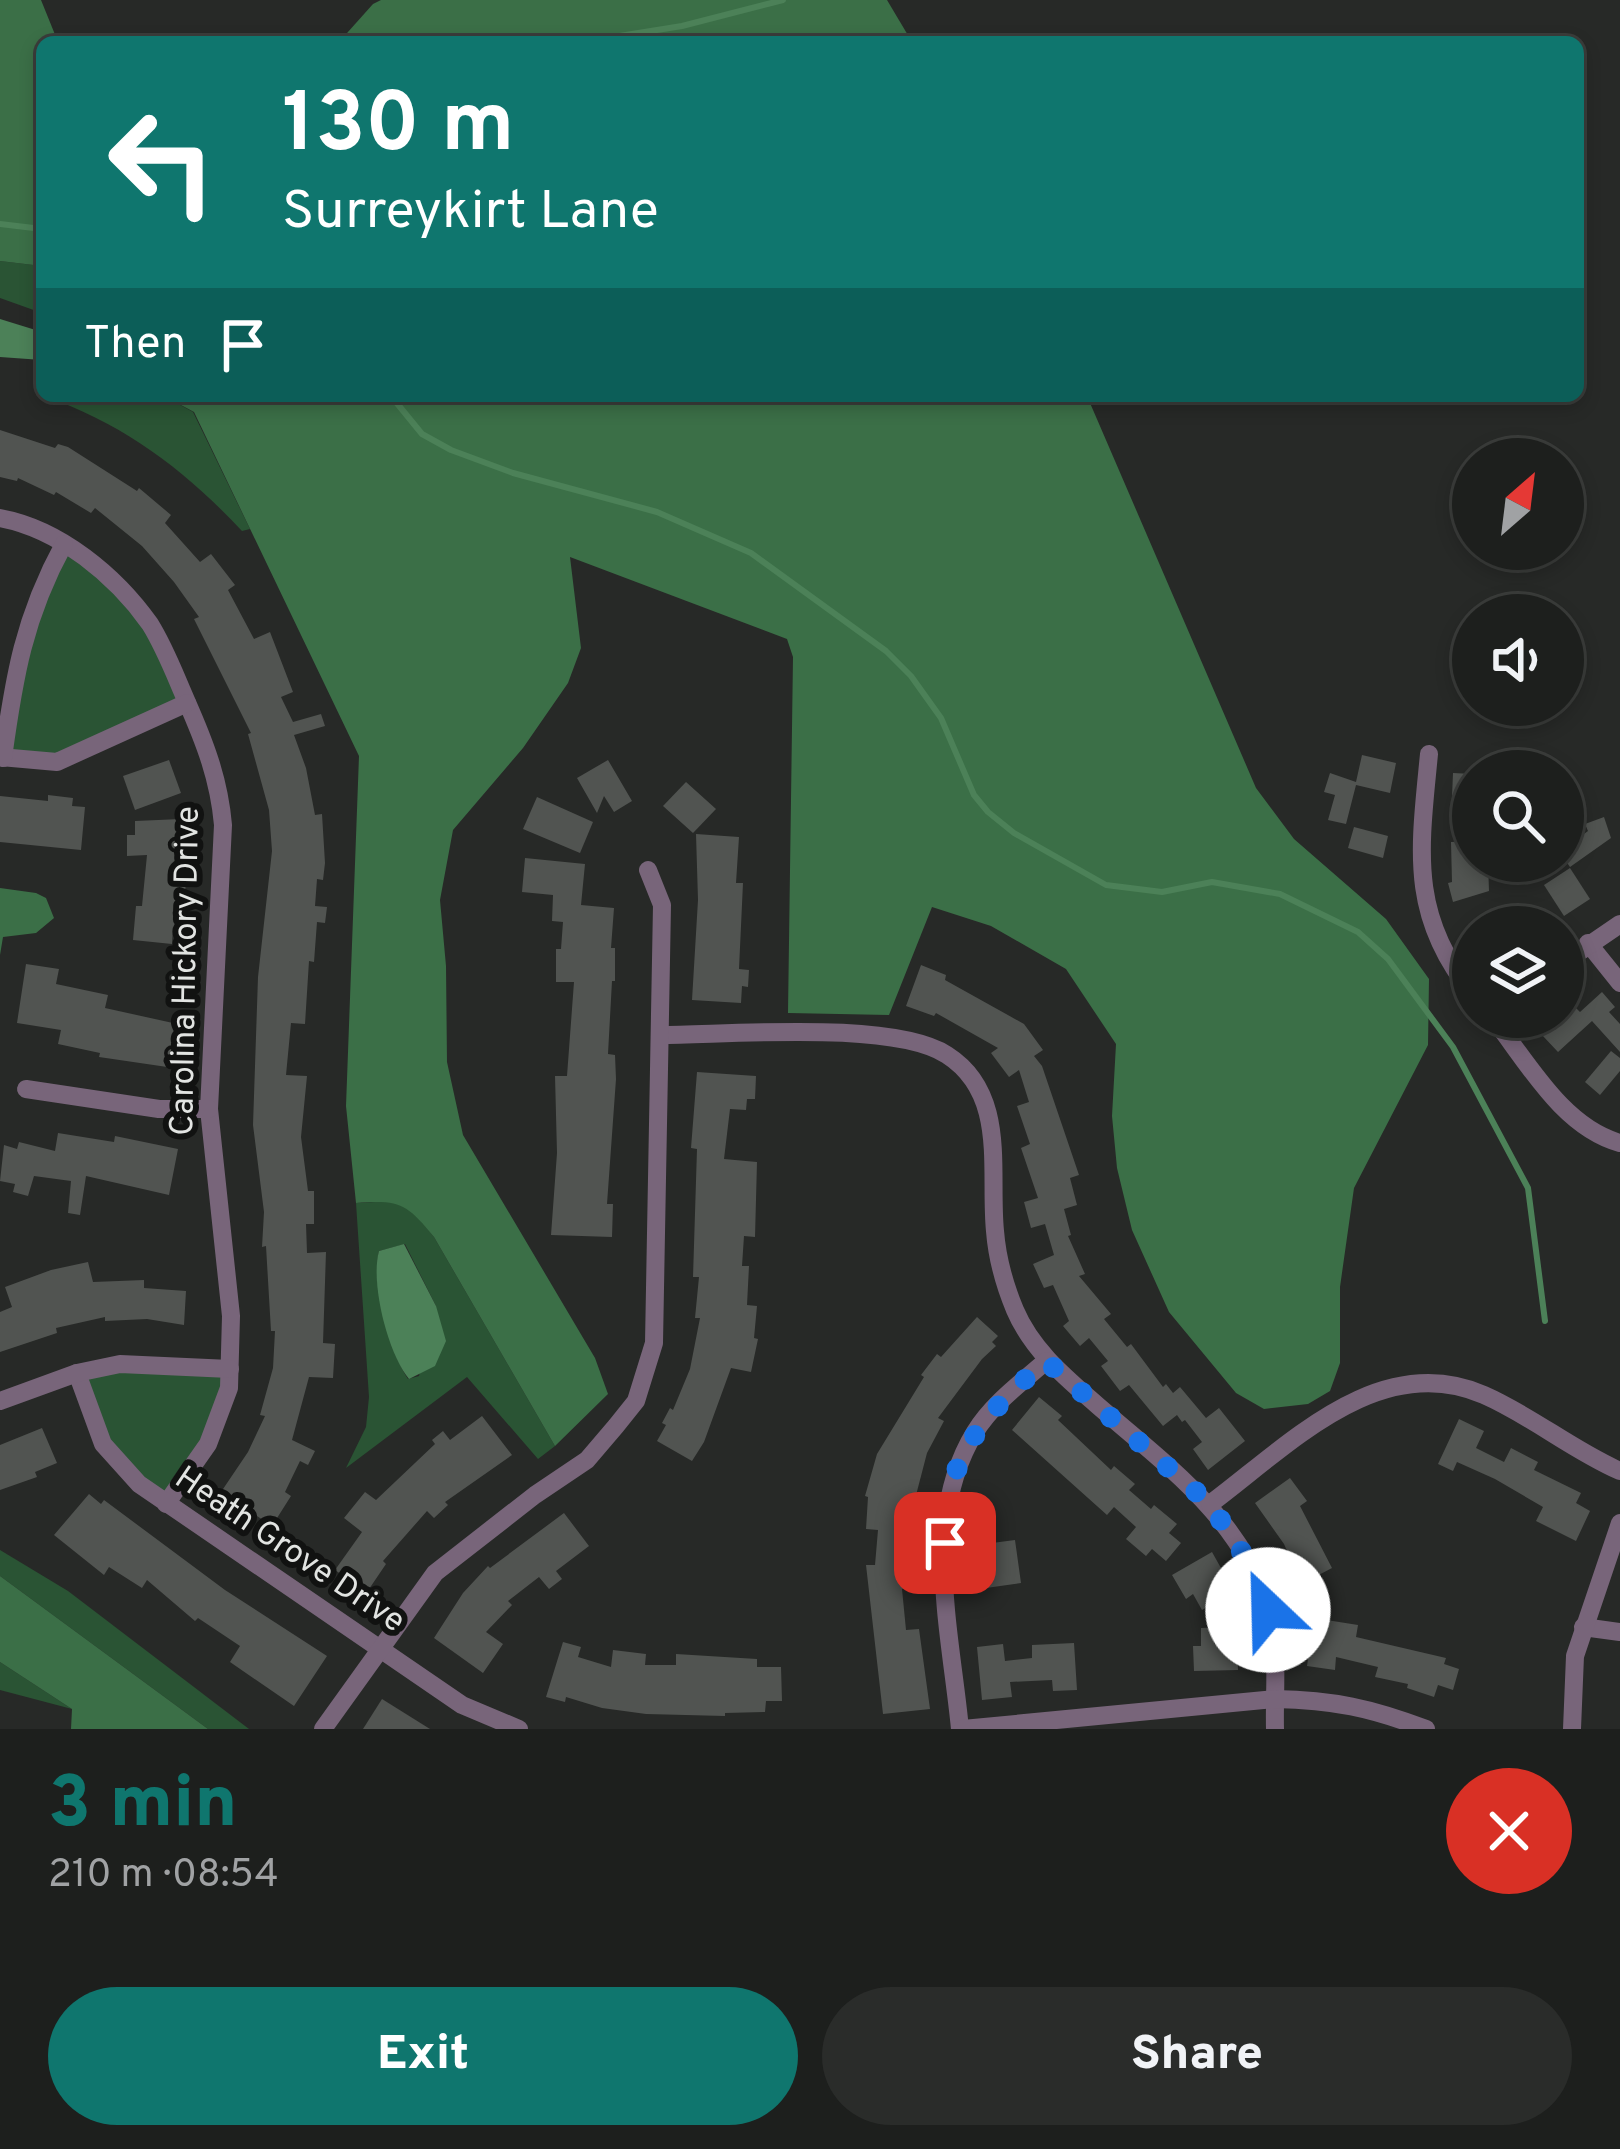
<!DOCTYPE html>
<html lang="en">
<head>
<meta charset="utf-8">
<style>
  :root { --surface:#1d1f1d; --page:#2a2c2a; --text:#f1f3f6; --muted:#a0a2a4; --line:#3b3d3b; --accent:#0f766e }
  body { margin:0; font-family:Overpass,sans-serif; background:var(--page); color:var(--text); height:100vh; display:flex; flex-direction:column; font-size:45px; white-space:nowrap }
  * { box-sizing:border-box; margin:0 }
  p { font-size:39px; color:var(--muted) }
  .icon { flex:none; width:66px; height:66px; fill:none; stroke:currentColor; stroke-width:2; stroke-linecap:round; stroke-linejoin:round }
  .map { position:relative; height:1729px; overflow:hidden }
  .drawer { display:flex; flex-direction:column; background:var(--surface); flex:1 }
  .drawer>* { flex:none }
  .hud { position:absolute; left:36px; top:36px; width:1548px; height:366px; border-radius:18px; box-shadow:0 6px 18px #0003,0 0 0 3px var(--line); background:#0f766e; color:#fff; overflow:hidden }
  .needle { width:78px; rotate:28deg }
  .tools { position:absolute; left:1452px; top:438px; display:grid; gap:24px }
  .tools a { display:grid; place-items:center; width:132px; height:132px; border-radius:50%; background:var(--surface); box-shadow:0 6px 18px #0003,0 0 0 3px var(--line); font-size:60px }
  .pin { position:absolute; display:grid; place-items:center; width:102px; height:102px; color:#fff; margin:-51px; border-radius:24px; box-shadow:0 6px 18px #0006 }
  .me { position:absolute; width:132px; margin:-66px; rotate:336deg; stroke-linejoin:round; filter:drop-shadow(0 0 9px #0008) }
  .turn { display:flex; align-items:center; gap:42px; height:252px; padding:0 48px; font-size:54px }
  .turn .icon { width:156px; height:156px; stroke-width:2.5 }
  .turn b { display:block; font-size:84px; line-height:102px }
  .then { display:flex; align-items:center; height:114px; padding:0 48px; background:#0003; gap:24px; font-size:45px }
  .round { display:grid; place-items:center; flex:none; width:126px; height:126px; border-radius:63px; background:var(--page) }
  .headline { display:flex; align-items:center; justify-content:space-between; height:204px; padding:0 48px }
  h1 { font-size:72px; font-weight:800; line-height:90px; color:var(--accent) }
  .button { display:flex; gap:24px; margin-top:auto; padding:24px 48px }
  .button a { flex:1; height:138px; border-radius:72px; background:var(--accent); color:#fff; font-size:48px; font-weight:800; line-height:138px; text-align:center }
  .button a+a { background:var(--page); color:var(--text) }
  .map>svg:first-child { display:block }
  .green { fill:#2a5434; fill-rule:evenodd }
  .forest { fill:#3b6f47 }
  .water { fill:#4c8158 }
  .lines { fill:none; stroke-linecap:round; stroke-linejoin:round }
  .stream { stroke:#4c8158; stroke-width:6 }
  .building { fill:#515451 }
  .minor { stroke:#78657a; stroke-width:18 }
  .route { stroke:#1a73e8; stroke-width:21; stroke-dasharray:0 37.8 }
  .labels { text-anchor:middle; dominant-baseline:central; stroke-width:12; stroke-linejoin:round; paint-order:stroke }
  .street-label { font-size:33px; fill:#e2e4e2; stroke:#111211 }
</style>
</head>
<body>
<div class="map">
<svg width="1620" height="1729" viewBox="0 0 1620 1729">
  <rect width="100%" height="100%" fill="#272927"/>
  <g class="green">
    <path d="M0,261L42,266V313L0,298Z"/>
    <path d="M45,396H164L193,412L250,529L242,531C184,469 125,425 45,396Z"/>
    <path d="M64,544L134,604L187,703L74,757L3,758L13,682Z"/>
    <path d="M393,1201L412,1210L434,1237L555,1446L538,1459L467,1377L346,1468L366,1427L369,1397L356,1203ZM405,1244L436,1306L419,1376L408,1379C390,1352 371,1284 379,1251Z"/>
    <path d="M230,1369L229,1388L166,1504L125,1471L77,1373Z"/>
    <path d="M0,1550L68,1591L249,1729H208L0,1576Z"/>
    <path d="M0,1662L72,1709L0,1690Z"/>
  </g>
  <g class="forest">
    <path d="M0,0H41L58,42H42V266L0,261Z"/>
    <path d="M381,0H887L912,42H339L373,4Z"/>
    <path d="M164,396H1087L1256,788L1294,839L1386,919L1429,979L1428,1045L1354,1188L1340,1287V1363L1330,1391L1308,1404L1264,1409L1236,1393L1169,1312L1132,1230L1117,1168L1112,1116L1116,1044L1066,969L991,926L932,907L889,1015L788,1013L793,657L787,639L570,557L581,648L568,683L523,748L453,830L440,900L446,966L447,1062L463,1135L595,1358L608,1394L555,1446L434,1237C406,1203 400,1200 356,1203L346,1106L359,756L194,412Z"/>
    <path d="M0,888L36,893L46,898L54,918L36,933L3,937L0,955Z"/>
    <path d="M0,1576L208,1729H71L72,1709L0,1662Z"/>
  </g>
  <g class="water">
    <path d="M0,319L42,332V360L0,357Z"/>
    <path d="M404,1244L436,1306L446,1341L435,1366L409,1379C388,1354 370,1283 379,1251Z"/>
  </g>
  <g class="lines">
    <g class="stream">
      <path d="M582,42L682,26L783,0"/>
      <path d="M0,224L42,229"/>
      <path d="M391,396L422,434L451,450L513,473L657,512L751,553L886,651L911,676L941,718L974,795L988,812L1014,833L1106,885L1162,892L1212,882L1280,894L1358,932L1388,959L1453,1047L1528,1188L1545,1321"/>
    </g>
  </g>
  <g class="building">
    <path d="M0,430L55,448L58,444L68,447L137,491L139,488L171,515L165,523L200,562L211,554L235,585L228,590L254,639L270,632L293,692L281,697L293,722L321,714L325,726L294,735L306,768L315,815L322,814L325,863L323,880L317,879L315,906L327,907L325,923L317,922L314,962L309,961L305,1024L291,1023L286,1075L307,1076L301,1137L308,1191H314V1224H306L307,1253L326,1252L323,1343L335,1344L333,1378L309,1377L292,1440L315,1451L308,1465L300,1461L285,1492L291,1496L272,1526L221,1492L248,1452L265,1416L260,1415L273,1368L275,1331H271L266,1246L262,1247L264,1212L253,1125L258,977L272,851L269,810L248,734L251,733L194,619L199,617L174,582L142,546L95,508L91,513L56,492L54,495L18,478L17,481L0,477Z"/>
    <path d="M1362,755L1396,763L1390,793L1356,785L1346,824L1328,820L1335,795L1324,792L1330,773L1356,782Z"/>
    <path d="M169,760L181,793L135,810L123,776Z"/>
    <path d="M608,760L632,801L614,812L604,796L597,813L577,778Z"/>
    <path d="M1453,773L1473,774V798L1452,797Z"/>
    <path d="M686,782L716,809L693,833L663,806Z"/>
    <path d="M48,795L73,798L72,806L85,807L81,850L0,842V796L48,801Z"/>
    <path d="M537,797L593,822L580,853L523,829Z"/>
    <path d="M1604,817L1611,838L1570,867L1563,857V849L1588,831L1585,824Z"/>
    <path d="M181,819L182,832H189V854L181,929L173,928L172,944L133,940L136,906H142L147,855L127,856V835H135V821Z"/>
    <path d="M1354,827L1388,836L1383,858L1348,848Z"/>
    <path d="M696,834L739,837L736,883H743L739,969L749,970L748,987L742,986L741,1003L692,1000L698,900Z"/>
    <path d="M1473,841V861H1488L1489,891L1453,902L1448,883L1452,882L1451,842Z"/>
    <path d="M525,858L585,864L581,905L614,908L611,948H615V981H612L608,1054L615,1055L616,1079L607,1204H613L612,1237L551,1235L557,1153L555,1076H567L574,982H556V949H561L563,922L552,921L553,895L522,892Z"/>
    <path d="M1570,868L1590,899L1564,916L1544,885Z"/>
    <path d="M26,964L59,969L56,984L108,995L105,1008L182,1025L174,1068L99,1057L100,1053L58,1044L61,1030L17,1023Z"/>
    <path d="M921,965L946,975L945,980L1024,1024L1043,1050L1034,1056L1042,1066L1079,1175L1070,1178L1077,1205L1064,1209L1071,1235L1068,1236L1085,1274L1079,1276L1111,1314L1104,1319L1127,1347L1131,1344L1163,1387L1166,1384L1173,1393L1180,1387L1206,1418L1219,1408L1245,1441L1208,1470L1193,1449L1202,1442L1185,1420L1182,1422L1177,1415L1163,1426L1129,1385L1120,1391L1101,1366L1108,1361L1089,1338L1080,1346L1063,1326L1069,1321L1053,1285L1044,1288L1033,1264L1054,1255L1045,1224L1031,1228L1024,1202L1038,1198L1021,1148L1030,1144L1017,1106L1029,1102L1019,1070L1009,1077L991,1053L998,1048L936,1013L934,1016L906,1006Z"/>
    <path d="M1602,992L1615,1007L1609,1012L1620,1024V1052L1592,1021L1558,1052L1542,1035L1551,1027L1543,1017H1563L1574,1006L1580,1012Z"/>
    <path d="M1611,1051L1620,1058V1071L1600,1095L1585,1082Z"/>
    <path d="M697,1072L756,1076L755,1099H747L746,1110L730,1109L724,1159L757,1162L755,1237L744,1236L742,1266H749L747,1305L757,1306L754,1338L758,1339L751,1372L731,1368L704,1442L692,1461L657,1441L666,1425L662,1423L670,1408L673,1410L690,1369L700,1318H695L699,1277H693L697,1149L691,1148Z"/>
    <path d="M58,1133L114,1142L115,1136L178,1149L169,1195L86,1176L80,1215L68,1213L71,1181L34,1176L28,1196L13,1192L15,1184L0,1181L4,1145L17,1149L19,1142L55,1151Z"/>
    <path d="M88,1262L93,1282L144,1280V1288L186,1291L184,1325L147,1319L105,1321V1317L56,1328L57,1333L0,1352V1312L12,1307L5,1287L51,1270Z"/>
    <path d="M977,1317L998,1336L992,1342L996,1346L982,1359L938,1418L944,1421L927,1453L914,1503L909,1564H914L915,1588L902,1589L906,1630L919,1629L930,1709L883,1714L866,1565H875L878,1530L866,1529L868,1497L865,1496L877,1454L924,1377L921,1375L937,1354L941,1357Z"/>
    <path d="M1039,1397L1062,1416L1058,1420L1111,1470L1114,1466L1135,1484L1129,1490L1151,1509L1154,1505L1177,1524L1169,1533L1181,1543L1166,1561L1152,1549L1146,1556L1126,1539L1136,1527L1114,1507L1107,1515L1012,1430Z"/>
    <path d="M482,1416L512,1455L445,1502L448,1505L434,1518L427,1511L383,1561L386,1564L367,1592L335,1570L362,1532L344,1518L365,1492L376,1500L435,1444L432,1440L443,1431L450,1440Z"/>
    <path d="M1459,1419L1484,1431L1476,1448L1504,1462L1511,1448L1538,1462L1534,1470L1581,1493L1576,1503L1590,1511L1576,1541L1536,1521L1543,1507L1495,1479L1457,1462L1453,1471L1438,1464Z"/>
    <path d="M42,1428L57,1463L35,1472L37,1477L0,1490V1445Z"/>
    <path d="M1290,1478L1307,1501L1300,1506L1332,1568L1311,1579L1302,1563L1294,1567L1284,1544L1255,1503Z"/>
    <path d="M89,1494L101,1504L104,1500L225,1590L327,1656L294,1706L230,1662L240,1646L198,1618L195,1621L147,1580L142,1588L109,1567L104,1575L54,1535Z"/>
    <path d="M564,1513L589,1546L556,1571L562,1579L549,1589L539,1577L508,1601L512,1605L486,1632L503,1644L483,1673L434,1638L463,1593L488,1566L490,1568Z"/>
    <path d="M1015,1540L1021,1583L986,1588L984,1571L973,1572L969,1546Z"/>
    <path d="M1212,1552L1226,1577L1214,1584L1222,1598L1202,1610L1193,1594L1186,1599L1172,1575Z"/>
    <path d="M1314,1618L1358,1625L1356,1637L1446,1658L1444,1664L1459,1669L1453,1690L1438,1685L1434,1697L1407,1688L1408,1684L1375,1677L1378,1667L1336,1657L1335,1670L1307,1666Z"/>
    <path d="M1224,1627V1638H1237L1238,1670L1194,1671L1193,1646H1201V1628Z"/>
    <path d="M563,1642L581,1647L578,1657L611,1667L613,1650L646,1654L645,1665H676V1654L757,1659V1667H781L782,1701H766L765,1712L725,1713V1716L646,1714L602,1708L566,1697L565,1702L546,1697Z"/>
    <path d="M1074,1643L1077,1690L1053,1691L1052,1680L1010,1682L1012,1697L982,1700L977,1647L1003,1644L1005,1661L1032,1658V1645Z"/>
    <path d="M382,1699L430,1729H363Z"/>
  </g>
  <g class="lines">
    <g class="minor">
      <path d="M0,518C60,529 116,576 150,624C165,648 175,675 186,700C205,743 219,779 223,825L209,1109L231,1316L229,1388L208,1444L166,1504"/>
      <path d="M1429,754C1420,848 1408,915 1473,994"/>
      <path d="M0,757L57,762L187,703"/>
      <path d="M3,758C14,677 24,617 64,544"/>
      <path d="M1588,943L1620,983"/>
      <path d="M1563,963L1620,924"/>
      <path d="M1492,1017C1527,1061 1562,1127 1620,1143"/>
      <path d="M660,1035C728,1035 893,1020 947,1055C1008,1094 989,1171 995,1231C997,1257 1005,1286 1015,1310C1032,1350 1065,1377 1097,1405C1165,1464 1244,1520 1269,1611C1279,1649 1274,1691 1275,1729"/>
      <path d="M26,1089L159,1109H209"/>
      <path d="M77,1373L103,1444L139,1484L462,1705L519,1729"/>
      <path d="M0,1401L77,1373L120,1364L230,1369"/>
      <path d="M1210,1504C1288,1446 1379,1349 1484,1395C1532,1416 1572,1450 1620,1471"/>
      <path d="M1583,1627L1620,1632"/>
      <path d="M323,1729L435,1573L535,1495L587,1460L616,1426L636,1401L654,1343L662,905L648,870"/>
      <path d="M960,1729C951,1633 921,1520 975,1432C992,1404 1022,1382 1046,1361"/>
      <path d="M963,1729L1275,1699C1333,1700 1371,1708 1426,1729"/>
      <path d="M1572,1729L1575,1656L1620,1523"/>
    </g>
  </g>
  <g class="lines">
    <path class="route" d="M945,1543C942,1460 986,1412 1046,1361L1210,1504L1245,1557L1268,1610"/>
  </g>
  <g class="labels">
    <g class="street-label">
      <text transform="translate(187 971) rotate(-89)">Carolina Hickory Drive</text>
      <text transform="translate(289 1551) rotate(34)">Heath Grove Drive</text>
    </g>
  </g>
</svg>
<div class="tools">
<a><svg class="needle" viewBox="-14 -14 28 28"><path d="M0-13l5 13h-10z" fill="#e53935"/><path d="M0 13l5-13h-10z" fill="#a0a2a4"/></svg></a>
<a><svg class="icon" aria-label="sound" viewBox="0 0 24 24"><path d="M4 9h4l5-4v14l-5-4H4zM17 9q2 3 0 6"/></svg></a>
<a><svg class="icon" aria-label="search" viewBox="0 0 24 24"><circle cx="10" cy="10" r="6"/><path d="M15 15l6 6"/></svg></a>
<a><svg class="icon" aria-label="layers" viewBox="0 0 24 24"><path d="M12 4l9 5-9 5-9-5zM3 14l9 5 9-5"/></svg></a>
</div>
<div class="pin" style="left:945px;top:1543px;background:#d93025"><svg class="icon" aria-label="arrive" viewBox="0 0 24 24"><path d="M6 21V4h12l-3 4 3 4H6"/></svg></div>
<svg class="me" style="left:1268px;top:1610px" viewBox="-20 -20 40 40"><circle r="19" fill="#fff"/><path d="M0-13L10 11 0 6-10 11z" fill="#1a73e8"/></svg>
<div class="hud">
<div class="turn"><svg class="icon" aria-label="left" viewBox="0 0 24 24"><path d="M17 20v-9H6M10 6l-5 5 5 5"/></svg><div><b>130 m</b>Surreykirt Lane</div></div>
<div class="then">Then<svg class="icon" aria-label="arrive" viewBox="0 0 24 24"><path d="M6 21V4h12l-3 4 3 4H6"/></svg></div>
</div>
</div>
<section class="drawer">
<div class="headline"><div><h1>3 min</h1><p>210 m · 08:54</p></div><a class="round" style="background:#d93025;color:#fff"><svg class="icon" aria-label="close" viewBox="0 0 24 24"><path d="M6 6l12 12M18 6L6 18"/></svg></a></div>
<div class="button"><a>Exit</a><a>Share</a></div>
</section>
</body>
</html>
